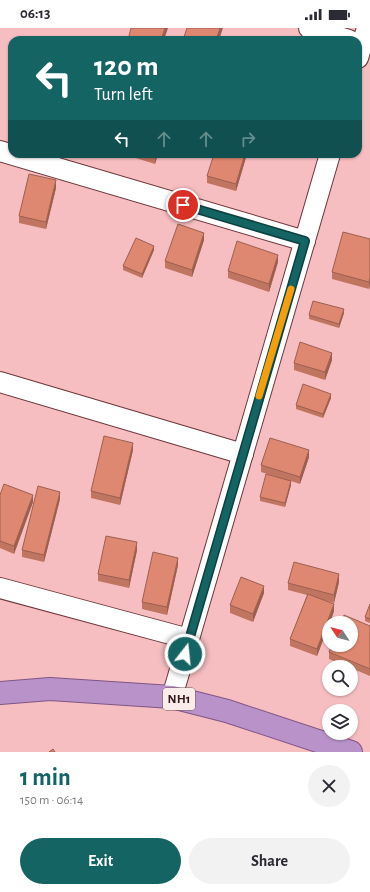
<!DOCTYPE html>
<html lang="en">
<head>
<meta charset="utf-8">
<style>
  :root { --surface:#fff; --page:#f2f2f3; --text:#2b2b33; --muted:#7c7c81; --accent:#146464 }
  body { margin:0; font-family:"Alegreya Sans",sans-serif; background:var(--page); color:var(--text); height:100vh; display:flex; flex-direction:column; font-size:15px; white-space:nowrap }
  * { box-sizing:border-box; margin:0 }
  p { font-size:13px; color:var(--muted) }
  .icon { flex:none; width:22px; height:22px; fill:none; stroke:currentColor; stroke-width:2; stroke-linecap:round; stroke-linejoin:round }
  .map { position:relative; height:724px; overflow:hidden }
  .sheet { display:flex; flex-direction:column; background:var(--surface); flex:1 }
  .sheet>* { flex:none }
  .banner { position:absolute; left:8px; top:8px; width:354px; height:122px; border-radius:12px; box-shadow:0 1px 3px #0004; background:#146464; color:#fff; overflow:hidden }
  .needle { width:26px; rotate:306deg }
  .buttons { position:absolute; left:322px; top:588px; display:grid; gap:8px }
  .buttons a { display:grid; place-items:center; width:36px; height:36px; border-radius:50%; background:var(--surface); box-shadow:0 1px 3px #0004; font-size:20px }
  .pin { position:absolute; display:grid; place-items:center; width:34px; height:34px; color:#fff; margin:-17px; border:2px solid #fff; border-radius:50%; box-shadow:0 1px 4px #0007 }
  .me { position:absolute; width:44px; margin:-22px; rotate:16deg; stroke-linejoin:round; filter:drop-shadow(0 0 3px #0008) }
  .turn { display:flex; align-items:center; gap:14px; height:84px; padding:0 20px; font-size:18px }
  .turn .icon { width:52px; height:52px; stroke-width:2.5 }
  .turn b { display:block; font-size:28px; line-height:34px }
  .lanes { display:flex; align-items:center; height:38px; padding:0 20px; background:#0003; justify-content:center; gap:20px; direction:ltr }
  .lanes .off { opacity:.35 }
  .round { display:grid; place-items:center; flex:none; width:42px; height:42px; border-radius:21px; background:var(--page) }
  .head { display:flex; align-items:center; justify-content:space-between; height:68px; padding:0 20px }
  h1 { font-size:24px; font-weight:600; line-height:30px; color:var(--accent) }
  .button { display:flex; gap:8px; margin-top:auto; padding:8px 20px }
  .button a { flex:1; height:46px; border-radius:24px; background:var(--accent); color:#fff; font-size:16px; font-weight:600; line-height:46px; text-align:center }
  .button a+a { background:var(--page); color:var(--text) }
  .status { display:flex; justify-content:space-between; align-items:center; height:28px; padding:0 20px; background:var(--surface); direction:ltr }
  .status svg { height:11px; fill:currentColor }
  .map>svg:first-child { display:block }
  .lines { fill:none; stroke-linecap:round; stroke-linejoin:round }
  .minor-casing { stroke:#6e353a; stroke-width:22 }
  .trunk-casing { stroke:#7e5584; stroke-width:24 }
  .minor { stroke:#fff; stroke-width:20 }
  .trunk { stroke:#ba92ca; stroke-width:22 }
  .wall { fill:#c07561 }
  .shaded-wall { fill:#9c5f4f }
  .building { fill:#df8871; stroke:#9c5f4f }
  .route-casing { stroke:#0d4141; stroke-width:10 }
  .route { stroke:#146464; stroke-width:7 }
  .slow { stroke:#f59e0b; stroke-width:7 }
  .labels { text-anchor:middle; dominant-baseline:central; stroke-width:3; stroke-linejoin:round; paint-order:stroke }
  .shield { fill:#fbecec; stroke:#6e5758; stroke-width:1 }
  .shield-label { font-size:13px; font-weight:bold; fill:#311719 }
</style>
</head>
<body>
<div class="status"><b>06:13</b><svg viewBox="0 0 49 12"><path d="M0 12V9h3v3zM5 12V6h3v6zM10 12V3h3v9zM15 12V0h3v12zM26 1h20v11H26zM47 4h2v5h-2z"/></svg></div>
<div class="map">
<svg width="370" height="724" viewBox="0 0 370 724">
  <rect width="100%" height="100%" fill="#f7bec1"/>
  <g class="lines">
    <defs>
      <g id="minor">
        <path d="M309,0L349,12"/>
        <path d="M358,30L367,0"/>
        <path d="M0,123L305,213"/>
        <path d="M0,354L243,426"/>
        <path d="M0,560L189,611L172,669"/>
        <path d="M189,611L330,126"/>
      </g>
      <path id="trunk" d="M0,665L50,661L172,669L227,683L351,724"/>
    </defs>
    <use href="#minor" class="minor-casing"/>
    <use href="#trunk" class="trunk-casing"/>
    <use href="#minor" class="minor"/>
    <use href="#trunk" class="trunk"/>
  </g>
  <g class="wall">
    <path d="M126,126H158L155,136L126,127Z"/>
    <path d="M247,126L236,163L207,155V148Z"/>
    <path d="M56,160L46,201L19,195V188Z"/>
    <path d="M370,211V256L369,261L332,251V244Z"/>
    <path d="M204,212L192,249L165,240V233Z"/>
    <path d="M154,222L142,250L123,242V238Z"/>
    <path d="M278,234L269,264L228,250V243Z"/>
    <path d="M344,285L339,300L309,291V287Z"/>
    <path d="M332,332L325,352L294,342V335Z"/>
    <path d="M331,370L323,390L296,381V377Z"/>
    <path d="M133,422L120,477L91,470V463Z"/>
    <path d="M309,429L300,456L291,453V457L285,479L260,473V469L277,449L261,444V437Z"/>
    <path d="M0,467L33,474L14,526L0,520Z"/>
    <path d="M60,471L44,534L22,529V522Z"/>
    <path d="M137,522L129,560L98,553V546Z"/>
    <path d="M178,537L167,587L142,581V574Z"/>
    <path d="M339,554L334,575L323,572L334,583L330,595H329L317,628L290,618V611L307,567L288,562V555Z"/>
    <path d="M264,565L253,594L230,585V577Z"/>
    <path d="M370,576V595L365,593V589Z"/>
    <path d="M370,598V648L351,640V639H347L329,631V624Z"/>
  </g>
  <g class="shaded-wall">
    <path d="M165,0H168L164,12H161Z"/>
    <path d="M220,0H223L219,12H216Z"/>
    <path d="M156,126H158L155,136V129Z"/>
    <path d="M245,126H247L236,163V156Z"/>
    <path d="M56,152V160L46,201V194Z"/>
    <path d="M204,205V212L192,249V242Z"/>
    <path d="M154,218V222L142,250V246Z"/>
    <path d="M278,227V234L269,264V256Z"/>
    <path d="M370,249V256L369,261V254Z"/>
    <path d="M344,281V285L339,300V296Z"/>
    <path d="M332,325V332L325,352V344Z"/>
    <path d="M331,366V370L323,390V386Z"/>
    <path d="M133,415V422L120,477V470Z"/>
    <path d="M309,422V429L300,456V449Z"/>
    <path d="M291,453V457L285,479V475Z"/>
    <path d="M60,464V471L44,534V527Z"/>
    <path d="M33,467V474L14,526V518Z"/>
    <path d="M137,514V522L129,560V552Z"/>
    <path d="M178,530V537L167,587V579Z"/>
    <path d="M339,546V554L334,575V567Z"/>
    <path d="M264,558V565L253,594V586Z"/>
    <path d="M334,576V583L330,595H329V597L317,628V621Z"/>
  </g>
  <g class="building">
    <path d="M131,0H165L161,12H128Z"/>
    <path d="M187,0H220L216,12H183Z"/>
    <path d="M147,126H156L155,129Z"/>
    <path d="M214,126H245L236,156L207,148Z"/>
    <path d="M29,146L56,152L46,194L19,188Z"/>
    <path d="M178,196L204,205L192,242L165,233Z"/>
    <path d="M343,204L370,211V249L369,254L332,244Z"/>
    <path d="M136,210L154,218L142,246L123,238Z"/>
    <path d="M237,213L278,227L269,256L228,243Z"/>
    <path d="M313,273L344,281L339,296L309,287Z"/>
    <path d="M300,314L332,325L325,344L294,335Z"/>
    <path d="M303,356L331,366L323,386L296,377Z"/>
    <path d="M104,408L133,415L120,470L91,463Z"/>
    <path d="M270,410L309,422L300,449L261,437Z"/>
    <path d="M266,446L291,453L285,475L260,469Z"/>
    <path d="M4,456L33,467L14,518L0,513V467Z"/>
    <path d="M38,458L60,464L44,527L22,522Z"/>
    <path d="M106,508L137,514L129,552L98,546Z"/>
    <path d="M153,524L178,530L167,579L142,574Z"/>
    <path d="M294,534L339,546L334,567L288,555Z"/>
    <path d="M241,549L264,558L253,586L230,577Z"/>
    <path d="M308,566L334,576L317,621L290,611Z"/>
    <path d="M370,576V591L365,589Z"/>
    <path d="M344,587L370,598V641L329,624L332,617H351V595H341Z"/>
    <path d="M53,721L55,724H49Z"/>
  </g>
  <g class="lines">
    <defs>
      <path id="route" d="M183,177L305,213L185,626"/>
    </defs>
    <use href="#route" class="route-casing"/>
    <use href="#route" class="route"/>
    <path class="slow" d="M259,368L291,261"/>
  </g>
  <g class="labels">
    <rect class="shield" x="163" y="660" width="32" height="22" rx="3"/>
    <g class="shield-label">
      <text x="179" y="671">NH1</text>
    </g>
  </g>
</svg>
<div class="buttons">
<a><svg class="needle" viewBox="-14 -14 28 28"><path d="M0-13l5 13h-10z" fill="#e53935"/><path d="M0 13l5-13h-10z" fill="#7c7c81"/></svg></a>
<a><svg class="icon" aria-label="search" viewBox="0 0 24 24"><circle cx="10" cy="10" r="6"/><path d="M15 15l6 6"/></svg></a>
<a><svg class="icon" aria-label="layers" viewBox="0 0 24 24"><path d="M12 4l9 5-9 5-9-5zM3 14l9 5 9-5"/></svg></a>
</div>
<div class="pin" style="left:183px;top:177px;background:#d93025"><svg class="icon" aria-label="arrive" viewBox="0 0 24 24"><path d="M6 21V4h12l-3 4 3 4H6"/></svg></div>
<svg class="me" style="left:185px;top:626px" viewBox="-20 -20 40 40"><circle r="17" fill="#146464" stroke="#fff" stroke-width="3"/><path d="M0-11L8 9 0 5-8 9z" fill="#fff"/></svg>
<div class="banner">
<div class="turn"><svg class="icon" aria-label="left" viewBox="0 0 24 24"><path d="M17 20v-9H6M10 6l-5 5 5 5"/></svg><div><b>120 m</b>Turn left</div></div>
<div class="lanes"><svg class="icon" aria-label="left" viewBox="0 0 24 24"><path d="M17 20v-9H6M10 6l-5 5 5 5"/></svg><svg class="icon off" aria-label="ahead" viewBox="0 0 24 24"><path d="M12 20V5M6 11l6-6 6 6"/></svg><svg class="icon off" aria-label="ahead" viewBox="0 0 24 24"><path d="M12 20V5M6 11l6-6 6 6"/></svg><svg class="icon off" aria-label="right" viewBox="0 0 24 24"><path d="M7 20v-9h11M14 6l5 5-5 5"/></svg></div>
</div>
</div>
<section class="sheet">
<div class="head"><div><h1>1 min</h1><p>150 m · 06:14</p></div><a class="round"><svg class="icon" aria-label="close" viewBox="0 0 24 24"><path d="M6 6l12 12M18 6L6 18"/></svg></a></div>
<div class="button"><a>Exit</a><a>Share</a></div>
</section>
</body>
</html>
